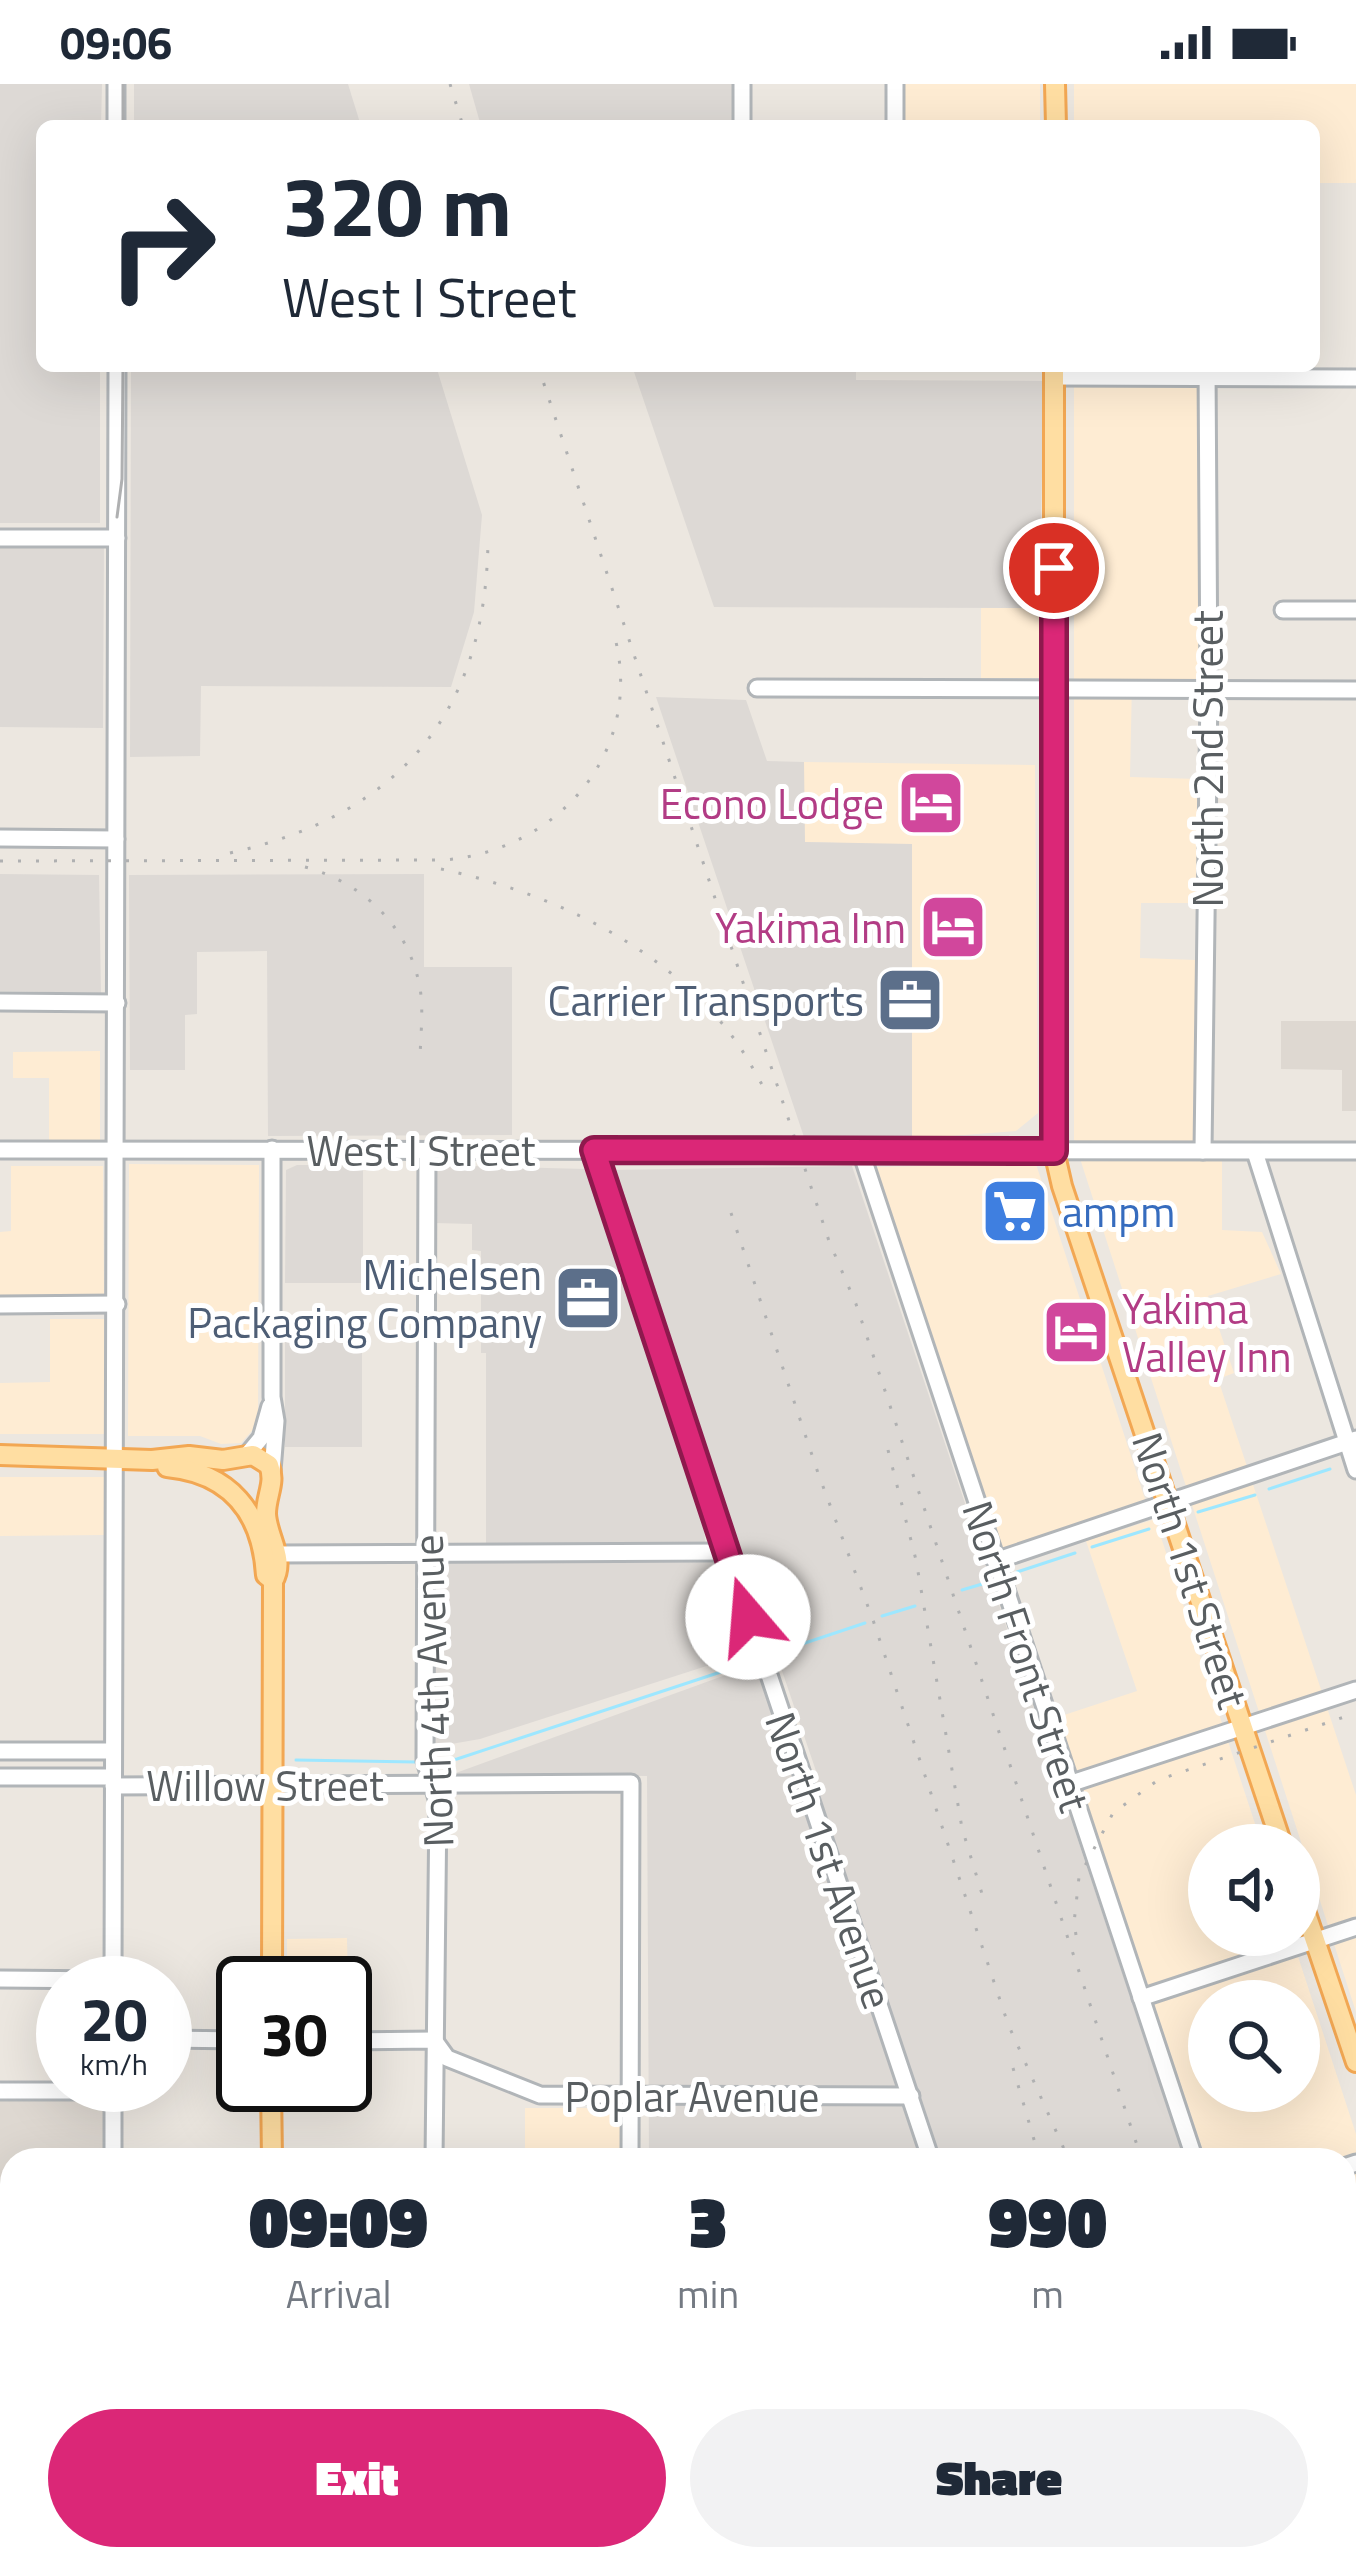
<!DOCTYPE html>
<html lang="en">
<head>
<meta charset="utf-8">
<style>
  :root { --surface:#fff; --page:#f2f2f3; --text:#1f2937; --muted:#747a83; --accent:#db2777 }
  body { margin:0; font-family:"Titillium Web",sans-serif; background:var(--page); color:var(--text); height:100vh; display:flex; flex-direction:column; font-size:45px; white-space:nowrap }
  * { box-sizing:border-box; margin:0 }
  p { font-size:39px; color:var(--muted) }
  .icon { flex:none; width:66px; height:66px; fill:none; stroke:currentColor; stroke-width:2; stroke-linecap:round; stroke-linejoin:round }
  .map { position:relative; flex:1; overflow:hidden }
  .drawer { position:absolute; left:0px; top:2064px; width:1356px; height:423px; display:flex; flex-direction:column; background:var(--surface); border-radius:36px 36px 0 0; box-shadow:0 12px 48px #0002 }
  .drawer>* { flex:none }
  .top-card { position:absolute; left:36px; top:36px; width:1284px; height:252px; border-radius:18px; box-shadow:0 12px 48px #0002; background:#fff; color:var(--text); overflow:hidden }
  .fabs { position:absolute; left:1188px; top:1740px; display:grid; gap:24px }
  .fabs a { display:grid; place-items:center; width:132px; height:132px; border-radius:50%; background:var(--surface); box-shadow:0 12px 48px #0002; font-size:60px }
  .speed { position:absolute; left:36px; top:1872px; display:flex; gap:24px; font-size:60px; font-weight:700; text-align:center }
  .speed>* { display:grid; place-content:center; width:156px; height:156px; border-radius:50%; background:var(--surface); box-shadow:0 12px 48px #0002; line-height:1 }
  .speed small { font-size:30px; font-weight:400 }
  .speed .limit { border:6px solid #111; border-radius:18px; background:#fff; color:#111 }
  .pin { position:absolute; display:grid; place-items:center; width:102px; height:102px; color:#fff; margin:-51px; border:6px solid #fff; border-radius:50%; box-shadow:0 3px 12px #0007 }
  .me { position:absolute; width:132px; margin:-66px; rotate:342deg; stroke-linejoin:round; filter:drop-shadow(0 0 9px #0008) }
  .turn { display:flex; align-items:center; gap:42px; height:252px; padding:0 48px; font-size:54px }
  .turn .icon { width:156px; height:156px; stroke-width:2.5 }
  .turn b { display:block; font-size:84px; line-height:102px }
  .eta { display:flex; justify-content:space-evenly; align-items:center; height:204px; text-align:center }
  .eta b { font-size:72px; font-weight:800; line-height:84px }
  .primary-button { display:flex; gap:24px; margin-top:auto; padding:24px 48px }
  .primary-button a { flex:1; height:138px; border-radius:72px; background:var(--accent); color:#fff; font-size:48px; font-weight:800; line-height:138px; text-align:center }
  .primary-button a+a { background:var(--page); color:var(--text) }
  .status { display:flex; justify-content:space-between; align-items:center; height:84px; padding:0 60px; background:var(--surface); direction:ltr }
  .status svg { height:33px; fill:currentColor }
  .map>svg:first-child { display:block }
  .commercial { fill:#feecd3; fill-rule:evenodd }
  .industrial { fill:#ddd9d5 }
  .education { fill:#ded8d1 }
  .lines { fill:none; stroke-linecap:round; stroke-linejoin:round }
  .stream { stroke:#9de7ff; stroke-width:3 }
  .minor-casing { stroke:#b1b5b8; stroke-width:21 }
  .major-casing { stroke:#f2a753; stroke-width:24 }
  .minor { stroke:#fff; stroke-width:15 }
  .major { stroke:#ffdea2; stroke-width:18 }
  .tram { stroke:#afb0b1; stroke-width:3 }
  .rail { stroke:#afb0b1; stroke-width:3; stroke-dasharray:3 15; stroke-linecap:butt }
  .route-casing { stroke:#8e194d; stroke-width:30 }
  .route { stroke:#db2777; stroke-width:21 }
  .labels { text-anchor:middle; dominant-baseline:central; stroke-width:10; stroke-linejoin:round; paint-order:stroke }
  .street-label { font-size:42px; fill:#595e61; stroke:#fff }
  .hotel-label { font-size:42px; fill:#b23c85; stroke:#fff; text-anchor:end }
  .service-label { font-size:42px; fill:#4e5e75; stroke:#fff; text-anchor:end }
  .shop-label { font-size:42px; fill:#366cbe; stroke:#fff; text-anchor:start }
</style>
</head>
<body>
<div class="status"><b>09:06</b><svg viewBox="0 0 49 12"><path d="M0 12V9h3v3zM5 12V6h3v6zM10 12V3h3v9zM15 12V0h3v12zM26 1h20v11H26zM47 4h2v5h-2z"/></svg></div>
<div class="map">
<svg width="1356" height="2485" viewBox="0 0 1356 2485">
  <rect width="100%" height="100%" fill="#ece7e0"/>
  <g class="commercial">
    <rect x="903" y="0" width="137" height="42"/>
    <path d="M1074,0H1356V99H1314V42H1074Z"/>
    <path d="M1074,282H1200V597L1132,598L1130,693L1198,695L1197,819H1141L1140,874L1196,876L1193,1057L1222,1058V1146L1262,1148L1281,1190L1208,1212L1234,1289L1218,1295L1356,1711V1928L1074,1056Z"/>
    <rect x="981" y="524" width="58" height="70"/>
    <path d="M804,678L1035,681L1038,1029L1016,1047L912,1055V761L804,758Z"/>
    <path d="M100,967V1058H49V994H13V968Z"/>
    <path d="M129,1080L259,1081L258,1340L241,1359L221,1360L200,1352H128Z"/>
    <path d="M1036,1080L1146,1418L999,1467L875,1083Z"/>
    <path d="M11,1082H103L104,1212L0,1213V1148L11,1147Z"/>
    <path d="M50,1235H104L105,1350H0V1299L50,1298Z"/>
    <path d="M0,1393H106V1451L0,1452Z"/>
    <path d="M1155,1435L1262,1761H1209V1851H1291L1356,2050V2485H1343L1339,2475H1344V2076H1206L1058,1633L1137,1607L1086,1457ZM1209,1917H1299V2007H1209Z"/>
    <path d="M347,1854L349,1946H345V1899H287V1855Z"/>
    <rect x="525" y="2024" width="97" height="52"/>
  </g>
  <g class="industrial">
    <path d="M0,0H102L101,42H42V282H100V439H0Z"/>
    <path d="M134,0H348L361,42H134Z"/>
    <path d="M469,0H740L739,42H481Z"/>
    <path d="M131,282H436L482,431L474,528L451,603L201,602L200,672L130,673Z"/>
    <path d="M632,282H856V296L1044,297L1039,524L714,523Z"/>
    <path d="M104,458L103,644L0,643V459Z"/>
    <path d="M656,613L746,616L767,677L804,678L805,758L912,760V1055L805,1056Z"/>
    <path d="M0,790L99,791L101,909L0,907Z"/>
    <path d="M424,790V883H512V1051L268,1052L267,867L197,868V930L185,931V986H130L129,791Z"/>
    <path d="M297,1081H363V1199H285L286,1086Z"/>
    <path d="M435,1081L586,1085L703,1439L706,1462L486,1459V1269H481V1167L472,1166V1140L435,1139Z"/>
    <path d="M852,1082L1185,2076H649L647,1692L453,1690L756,1580L794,1691L817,1690L612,1086Z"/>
    <path d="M362,1246V1363H285V1247Z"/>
    <path d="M723,1479L753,1567L480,1655L434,1663L433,1479Z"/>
    <path d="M921,2475H1318L1322,2485H892Z"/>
  </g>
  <g class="education">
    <path d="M1281,937H1356V1027H1342V986L1281,985Z"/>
    <path d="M0,2014L105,2015V2076H12V2147H0Z"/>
  </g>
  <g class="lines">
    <g class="stream">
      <path d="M1269,1405L1330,1385"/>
      <path d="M1198,1428L1255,1411"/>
      <path d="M1092,1463L1149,1445"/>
      <path d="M1017,1488L1075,1469"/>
      <path d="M962,1506L989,1498"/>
      <path d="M882,1532L915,1522"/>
      <path d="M778,1568L865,1539"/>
      <path d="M296,1676L416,1678"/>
      <path d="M435,1678L457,1675L748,1579"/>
    </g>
    <defs>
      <g id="minor">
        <path d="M116,0V42"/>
        <path d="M742,42V0"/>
        <path d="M895,42V0"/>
        <path d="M1054,293L1356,294"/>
        <path d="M0,454H117"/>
        <path d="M1283,526H1356"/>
        <path d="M757,604L1356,606"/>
        <path d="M0,754L116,755"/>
        <path d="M0,918L117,919"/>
        <path d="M272,1065V1313L276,1337L272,1387"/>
        <path d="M0,1066L1356,1067"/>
        <path d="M427,1066L425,1677L438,1718L434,2076"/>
        <path d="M594,1067L931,2076"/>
        <path d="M1203,1067L1209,606L1207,282"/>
        <path d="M861,1068L1195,2076"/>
        <path d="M1255,1068L1356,1386"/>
        <path d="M0,1221L117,1220"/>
        <path d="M246,1372L261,1354L270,1322"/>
        <path d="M277,1470L728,1468"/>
        <path d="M995,1477L1356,1355"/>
        <path d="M0,1667H113"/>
        <path d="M0,1693H113"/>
        <path d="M1069,1700L1356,1606"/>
        <path d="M113,1702L631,1699L630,2076"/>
        <path d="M0,1895L113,1896"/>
        <path d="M113,1899L117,282"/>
        <path d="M1141,1914L1356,1843"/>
        <path d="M165,1955L243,1956"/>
        <path d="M345,1957L434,1956L447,1974L540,2011L911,2012"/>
        <path d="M113,2001V2076"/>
        <path d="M0,2007H113"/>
        <path d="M1344,2083L1356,2079"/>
        <path d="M0,2157H12"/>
        <path d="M0,2317H12"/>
        <path d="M1344,2322L1356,2318"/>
        <path d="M0,2473H12"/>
        <path d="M110,2475V2485"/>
        <path d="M469,2475L473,2485"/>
        <path d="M1061,2475L1064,2485"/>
        <path d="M1328,2475L1331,2485"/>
        <path d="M668,2480L670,2485"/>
        <path d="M849,2485L879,2475"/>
      </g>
      <g id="major">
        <path d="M1055,0L1056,42"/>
        <path d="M1054,282V1067L1062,1102L1282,1761"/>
        <path d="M0,1371L152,1376L189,1372L223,1376L253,1371L269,1381C276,1399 266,1411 266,1430C267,1453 286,1475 273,1497L272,1899"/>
        <path d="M167,1383C230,1389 262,1428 266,1491L271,1495"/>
        <path d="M1299,1809L1356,1978"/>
        <path d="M271,2001L272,2076"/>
        <path d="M273,2475L275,2485"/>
      </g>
    </defs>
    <use href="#minor" class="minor-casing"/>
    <use href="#major" class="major-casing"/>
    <use href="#minor" class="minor"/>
    <use href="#major" class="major"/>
    <g class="tram">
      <path d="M123,42V0"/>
      <path d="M117,433L122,395L123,282"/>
    </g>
    <g class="rail">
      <path d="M450,0L463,42"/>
      <path d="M538,282L829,1157L856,1220L1142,2076"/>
      <path d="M230,769C400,731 487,628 488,454"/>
      <path d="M0,777L444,776C555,767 642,672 616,558"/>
      <path d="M305,783C364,799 409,843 420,904C424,928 420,955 420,979"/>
      <path d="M441,785C552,809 666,862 735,956C748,974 758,994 769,1013"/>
      <path d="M731,1129L818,1389L873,1536L1008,1940L1069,2076"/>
      <path d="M888,1366L916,1476L962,1744L986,1823"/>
      <path d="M1076,1851L1074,1839L1079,1793L1113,1729L1158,1696L1356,1629"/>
      <path d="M1013,1984L1040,2076"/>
      <path d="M1265,2475L1268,2485"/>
    </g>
  </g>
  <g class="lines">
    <defs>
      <path id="route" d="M748,1533L594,1066L1054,1067V484"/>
    </defs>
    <use href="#route" class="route-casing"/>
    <use href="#route" class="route"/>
  </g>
  <defs>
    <symbol id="hotel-square" viewBox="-11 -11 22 22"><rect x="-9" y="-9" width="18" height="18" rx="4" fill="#d1479c" stroke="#fff"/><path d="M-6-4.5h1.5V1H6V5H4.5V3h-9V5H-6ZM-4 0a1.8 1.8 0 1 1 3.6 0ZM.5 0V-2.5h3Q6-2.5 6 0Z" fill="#fff"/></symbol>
    <symbol id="office-square" viewBox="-11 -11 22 22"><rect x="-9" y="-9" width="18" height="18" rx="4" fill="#5c6f8a" stroke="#fff"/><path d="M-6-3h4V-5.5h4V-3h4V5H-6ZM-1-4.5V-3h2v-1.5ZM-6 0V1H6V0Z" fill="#fff"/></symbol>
    <symbol id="supermarket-square" viewBox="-11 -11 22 22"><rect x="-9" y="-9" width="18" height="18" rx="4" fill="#3f7fe0" stroke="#fff"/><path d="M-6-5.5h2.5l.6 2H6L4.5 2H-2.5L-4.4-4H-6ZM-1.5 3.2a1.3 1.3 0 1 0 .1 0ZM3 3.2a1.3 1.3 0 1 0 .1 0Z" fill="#fff"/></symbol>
  </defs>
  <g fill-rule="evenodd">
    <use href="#hotel-square" x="893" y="681" width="76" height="76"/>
    <use href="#hotel-square" x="915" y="805" width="76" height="76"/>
    <use href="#office-square" x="872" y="878" width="76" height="76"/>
    <use href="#supermarket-square" x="977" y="1089" width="76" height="76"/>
    <use href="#office-square" x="550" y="1176" width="76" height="76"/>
    <use href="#hotel-square" x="1038" y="1210" width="76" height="76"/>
  </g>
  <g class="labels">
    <g class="street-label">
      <text transform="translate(1207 675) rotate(-90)">North 2nd Street</text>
      <text x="421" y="1066">West I Street</text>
      <text transform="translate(1191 1486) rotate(72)">North 1st Street</text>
      <text transform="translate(1027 1572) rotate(72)">North Front Street</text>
      <text transform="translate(432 1607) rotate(-92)">North 4th Avenue</text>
      <text x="265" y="1701">Willow Street</text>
      <text transform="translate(830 1776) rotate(71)">North 1st Avenue</text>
      <text x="692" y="2012">Poplar Avenue</text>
    </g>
    <g class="hotel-label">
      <text x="884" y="719">Econo Lodge</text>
      <text x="906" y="843">Yakima Inn</text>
      <text x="1122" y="1224" text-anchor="start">Yakima<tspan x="1122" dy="48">Valley Inn</tspan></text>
    </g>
    <g class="service-label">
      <text x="864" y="916">Carrier Transports</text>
      <text x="542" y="1190">Michelsen<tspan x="542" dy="48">Packaging Company</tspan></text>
    </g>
    <g class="shop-label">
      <text x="1062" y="1127">ampm</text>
    </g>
  </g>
</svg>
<div class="fabs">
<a><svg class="icon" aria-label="sound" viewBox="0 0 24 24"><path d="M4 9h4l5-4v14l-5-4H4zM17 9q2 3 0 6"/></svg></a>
<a><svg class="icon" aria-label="search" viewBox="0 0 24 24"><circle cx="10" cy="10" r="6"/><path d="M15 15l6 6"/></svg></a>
</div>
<div class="speed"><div>20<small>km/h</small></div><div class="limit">30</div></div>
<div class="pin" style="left:1054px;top:484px;background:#d93025"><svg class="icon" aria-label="arrive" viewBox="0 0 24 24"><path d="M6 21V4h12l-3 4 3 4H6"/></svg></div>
<svg class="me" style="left:748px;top:1533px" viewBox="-20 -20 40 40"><circle r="19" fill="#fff"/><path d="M0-13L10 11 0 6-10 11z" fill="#db2777"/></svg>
<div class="top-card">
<div class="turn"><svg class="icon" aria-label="right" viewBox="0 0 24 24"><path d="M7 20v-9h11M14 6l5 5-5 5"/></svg><div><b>320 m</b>West I Street</div></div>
</div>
<section class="drawer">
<div class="eta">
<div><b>09:09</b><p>Arrival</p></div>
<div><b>3</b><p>min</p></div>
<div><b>990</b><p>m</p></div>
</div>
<div class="primary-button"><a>Exit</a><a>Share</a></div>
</section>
</div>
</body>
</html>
